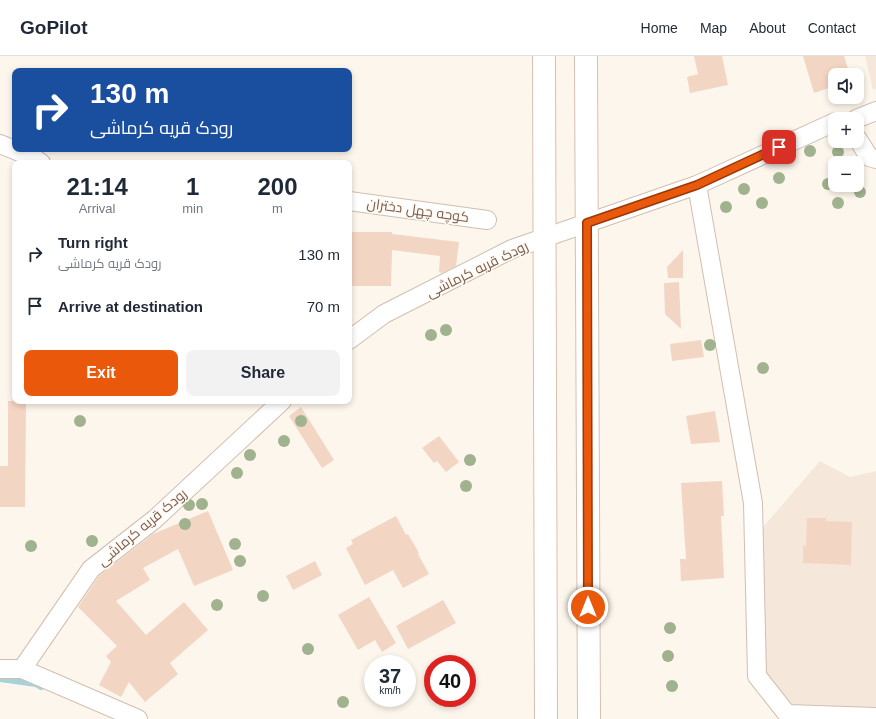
<!DOCTYPE html>
<html lang="en">
<head>
<meta charset="utf-8">
<style>
  :root { --surface:#fff; --page:#f2f2f3; --text:#1f2937; --muted:#747a83; --line:#e0e1e3; --accent:#ea580c }
  body { margin:0; font-family:Helvetica,Cairo,sans-serif; background:var(--page); color:var(--text); height:100vh; display:flex; flex-direction:column; font-size:15px; white-space:nowrap }
  * { box-sizing:border-box; margin:0 }
  p { font-size:13px; color:var(--muted) }
  .icon { flex:none; width:22px; height:22px; fill:none; stroke:currentColor; stroke-width:2; stroke-linecap:round; stroke-linejoin:round }
  .map { position:relative; flex:1; overflow:hidden }
  .panel { position:absolute; left:12px; top:104px; width:340px; height:244px; display:flex; flex-direction:column; background:var(--surface); border-radius:8px; box-shadow:0 2px 6px #0003 }
  .panel>* { flex:none }
  .guide { position:absolute; left:12px; top:12px; width:340px; height:84px; border-radius:8px; box-shadow:0 2px 6px #0003; background:#1a4fa0; color:#fff; overflow:hidden }
  .tools { position:absolute; left:828px; top:12px; display:grid; gap:8px }
  .tools a { display:grid; place-items:center; width:36px; height:36px; border-radius:8px; background:var(--surface); box-shadow:0 2px 6px #0003; font-size:20px }
  .speed { position:absolute; left:364px; top:599px; display:flex; gap:8px; font-size:20px; font-weight:700; text-align:center }
  .speed>* { display:grid; place-content:center; width:52px; height:52px; border-radius:50%; background:var(--surface); box-shadow:0 2px 6px #0003; line-height:1 }
  .speed small { font-size:10px; font-weight:400 }
  .speed .limit { border:6px solid #d22; background:#fff; color:#111 }
  .pin { position:absolute; display:grid; place-items:center; width:34px; height:34px; color:#fff; margin:-17px; border-radius:8px; box-shadow:0 2px 6px #0006 }
  .me { position:absolute; width:44px; margin:-22px; rotate:0deg; stroke-linejoin:round; filter:drop-shadow(0 0 3px #0008) }
  .turn { display:flex; align-items:center; gap:14px; height:84px; padding:0 12px; font-size:18px }
  .turn .icon { width:52px; height:52px; stroke-width:2.5 }
  .turn b { display:block; font-size:28px; line-height:34px }
  .eta { display:flex; justify-content:space-evenly; align-items:center; height:68px; text-align:center }
  .eta b { font-size:24px; font-weight:700; line-height:28px }
  .action { display:flex; gap:8px; margin-top:auto; padding:8px 12px }
  .action a { flex:1; height:46px; border-radius:8px; background:var(--accent); color:#fff; font-size:16px; font-weight:700; line-height:46px; text-align:center }
  .action a+a { background:var(--page); color:var(--text) }
  ul { padding:0; list-style:none }
  li { display:flex; align-items:center; gap:12px; height:52px; padding:0 12px }
  li div { flex:1 }
  li b { display:block; font-size:15px }
  li em { font-style:normal }
  header { display:flex; align-items:center; gap:24px; box-sizing:border-box; height:56px; padding:0 20px; background:var(--surface); border-bottom:1px solid var(--line) }
  header strong { font-size:19px }
  nav { display:flex; gap:22px; margin-inline-start:auto; font-size:14px }
  .map>svg:first-child { display:block }
  .residential { fill:#f5e8da }
  .lines { fill:none; stroke-linecap:round; stroke-linejoin:round }
  .stream { stroke:#a5d3da; stroke-width:6 }
  .building { fill:#f3d5c3 }
  .street-casing { stroke:#d1beb0; stroke-width:20 }
  .secondary-casing { stroke:#d6c0b0; stroke-width:24 }
  .street { stroke:#fff; stroke-width:18 }
  .secondary { stroke:#fff; stroke-width:22 }
  .tree { fill:#a0b28e }
  .route-casing { stroke:#983908; stroke-width:10 }
  .route { stroke:#ea580c; stroke-width:7 }
  .labels { text-anchor:middle; dominant-baseline:central; stroke-width:3.5; stroke-linejoin:round; paint-order:stroke }
  .street-label { font-size:14px; fill:#7a5c4d; stroke:#fffaf3 }
</style>
</head>
<body>
<header>
<strong>GoPilot</strong>
<nav><a>Home</a><a>Map</a><a>About</a><a>Contact</a></nav>
</header>
<div class="map">
<svg width="876" height="663" viewBox="0 0 876 663">
  <rect width="100%" height="100%" fill="#fdf6ec"/>
  <g class="residential">
    <path d="M865,0H876V33L873,34Z"/>
    <path d="M820,405L850,421L876,415V656L796,660L760,626L757,478Z"/>
  </g>
  <g class="lines">
    <path class="stream" d="M0,623L36,628L41,631"/>
  </g>
  <g class="building">
    <path d="M694,0H722L728,29L690,37L687,21L698,18Z"/>
    <path d="M803,0H844L850,19H835V30L814,37Z"/>
    <path d="M349,176H392V178L459,186L456,210L442,217L439,216L440,200L392,194L391,230H349Z"/>
    <path d="M683,194V222H668L667,211Z"/>
    <path d="M679,226L681,273L665,258L664,227Z"/>
    <path d="M701,284L704,301L672,305L670,288Z"/>
    <path d="M8,345H26L25,451H0V410H8Z"/>
    <path d="M301,351L334,404L322,412L289,360Z"/>
    <path d="M715,355L720,386L691,388L686,360Z"/>
    <path d="M439,380L459,406L446,416L437,405L434,407L422,392Z"/>
    <path d="M722,425L724,460H721L724,522L681,525L680,503H686L681,427Z"/>
    <path d="M208,455L233,514L194,530L178,493L143,512L150,524L116,545L146,579L184,546L208,574L170,607L178,618L145,646L129,626L121,641L99,629L111,606L106,600L117,590L78,551L99,520L153,478Z"/>
    <path d="M396,460L406,479L408,478L419,497L418,498L429,518L403,532L393,514L365,529L346,492L353,488L351,484Z"/>
    <path d="M807,462H826V465L852,466L851,509L803,507V490H806Z"/>
    <path d="M315,505L322,519L293,534L286,520Z"/>
    <path d="M369,541L396,587L382,596L375,584L358,594L338,559Z"/>
    <path d="M443,544L456,567L408,593L396,570Z"/>
  </g>
  <g class="lines">
    <defs>
      <g id="street">
        <path d="M856,63L876,55"/>
        <path d="M857,82L869,101L876,103"/>
        <path d="M0,88L34,102L41,107"/>
        <path d="M697,129L753,447L757,620L787,658L876,661"/>
        <path d="M349,145L487,164"/>
        <path d="M349,284L384,258L512,193L697,129L835,66"/>
        <path d="M0,613H22L138,663"/>
        <path d="M22,613L91,513L155,463L282,345"/>
      </g>
      <g id="secondary">
        <path d="M544,0L546,663"/>
        <path d="M586,0L589,663"/>
      </g>
    </defs>
    <use href="#street" class="street-casing"/>
    <use href="#secondary" class="secondary-casing"/>
    <use href="#street" class="street"/>
    <use href="#secondary" class="secondary"/>
  </g>
  <g class="tree">
    <circle cx="810" cy="95" r="6"/>
    <circle cx="838" cy="96" r="6"/>
    <circle cx="779" cy="122" r="6"/>
    <circle cx="828" cy="128" r="6"/>
    <circle cx="744" cy="133" r="6"/>
    <circle cx="860" cy="136" r="6"/>
    <circle cx="762" cy="147" r="6"/>
    <circle cx="838" cy="147" r="6"/>
    <circle cx="726" cy="151" r="6"/>
    <circle cx="446" cy="274" r="6"/>
    <circle cx="431" cy="279" r="6"/>
    <circle cx="710" cy="289" r="6"/>
    <circle cx="763" cy="312" r="6"/>
    <circle cx="80" cy="365" r="6"/>
    <circle cx="301" cy="365" r="6"/>
    <circle cx="284" cy="385" r="6"/>
    <circle cx="250" cy="399" r="6"/>
    <circle cx="470" cy="404" r="6"/>
    <circle cx="237" cy="417" r="6"/>
    <circle cx="466" cy="430" r="6"/>
    <circle cx="202" cy="448" r="6"/>
    <circle cx="189" cy="449" r="6"/>
    <circle cx="185" cy="468" r="6"/>
    <circle cx="92" cy="485" r="6"/>
    <circle cx="235" cy="488" r="6"/>
    <circle cx="31" cy="490" r="6"/>
    <circle cx="240" cy="505" r="6"/>
    <circle cx="263" cy="540" r="6"/>
    <circle cx="217" cy="549" r="6"/>
    <circle cx="670" cy="572" r="6"/>
    <circle cx="308" cy="593" r="6"/>
    <circle cx="668" cy="600" r="6"/>
    <circle cx="672" cy="630" r="6"/>
    <circle cx="343" cy="646" r="6"/>
  </g>
  <g class="lines">
    <defs>
      <path id="route" d="M588,551L587,167L697,129L779,91"/>
    </defs>
    <use href="#route" class="route-casing"/>
    <use href="#route" class="route"/>
  </g>
  <g class="labels">
    <g class="street-label">
      <text transform="translate(418 154) rotate(8)">کوچه چهل دختران</text>
      <text transform="translate(477 213) rotate(-26)">رودک قریه کرماشی</text>
      <text transform="translate(142 471) rotate(-40)">رودک قریه کرماشی</text>
    </g>
  </g>
</svg>
<div class="tools">
<a><svg class="icon" aria-label="sound" viewBox="0 0 24 24"><path d="M4 9h4l5-4v14l-5-4H4zM17 9q2 3 0 6"/></svg></a>
<a>+</a>
<a>−</a>
</div>
<div class="speed"><div>37<small>km/h</small></div><div class="limit">40</div></div>
<div class="pin" style="left:779px;top:91px;background:#d93025"><svg class="icon" aria-label="arrive" viewBox="0 0 24 24"><path d="M6 21V4h12l-3 4 3 4H6"/></svg></div>
<svg class="me" style="left:588px;top:551px" viewBox="-20 -20 40 40"><circle r="17" fill="#ea580c" stroke="#fff" stroke-width="3"/><path d="M0-11L8 9 0 5-8 9z" fill="#fff"/></svg>
<div class="guide">
<div class="turn"><svg class="icon" aria-label="right" viewBox="0 0 24 24"><path d="M7 20v-9h11M14 6l5 5-5 5"/></svg><div><b>130 m</b>رودک قریه کرماشی</div></div>
</div>
<section class="panel">
<div class="eta">
<div><b>21:14</b><p>Arrival</p></div>
<div><b>1</b><p>min</p></div>
<div><b>200</b><p>m</p></div>
</div>
<ul>
<li><svg class="icon" aria-label="right" viewBox="0 0 24 24"><path d="M7 20v-9h11M14 6l5 5-5 5"/></svg><div><b>Turn right</b><p>رودک قریه کرماشی</p></div><em>130 m</em></li>
<li><svg class="icon" aria-label="arrive" viewBox="0 0 24 24"><path d="M6 21V4h12l-3 4 3 4H6"/></svg><div><b>Arrive at destination</b></div><em>70 m</em></li>
</ul>
<div class="action"><a>Exit</a><a>Share</a></div>
</section>
</div>
</body>
</html>
